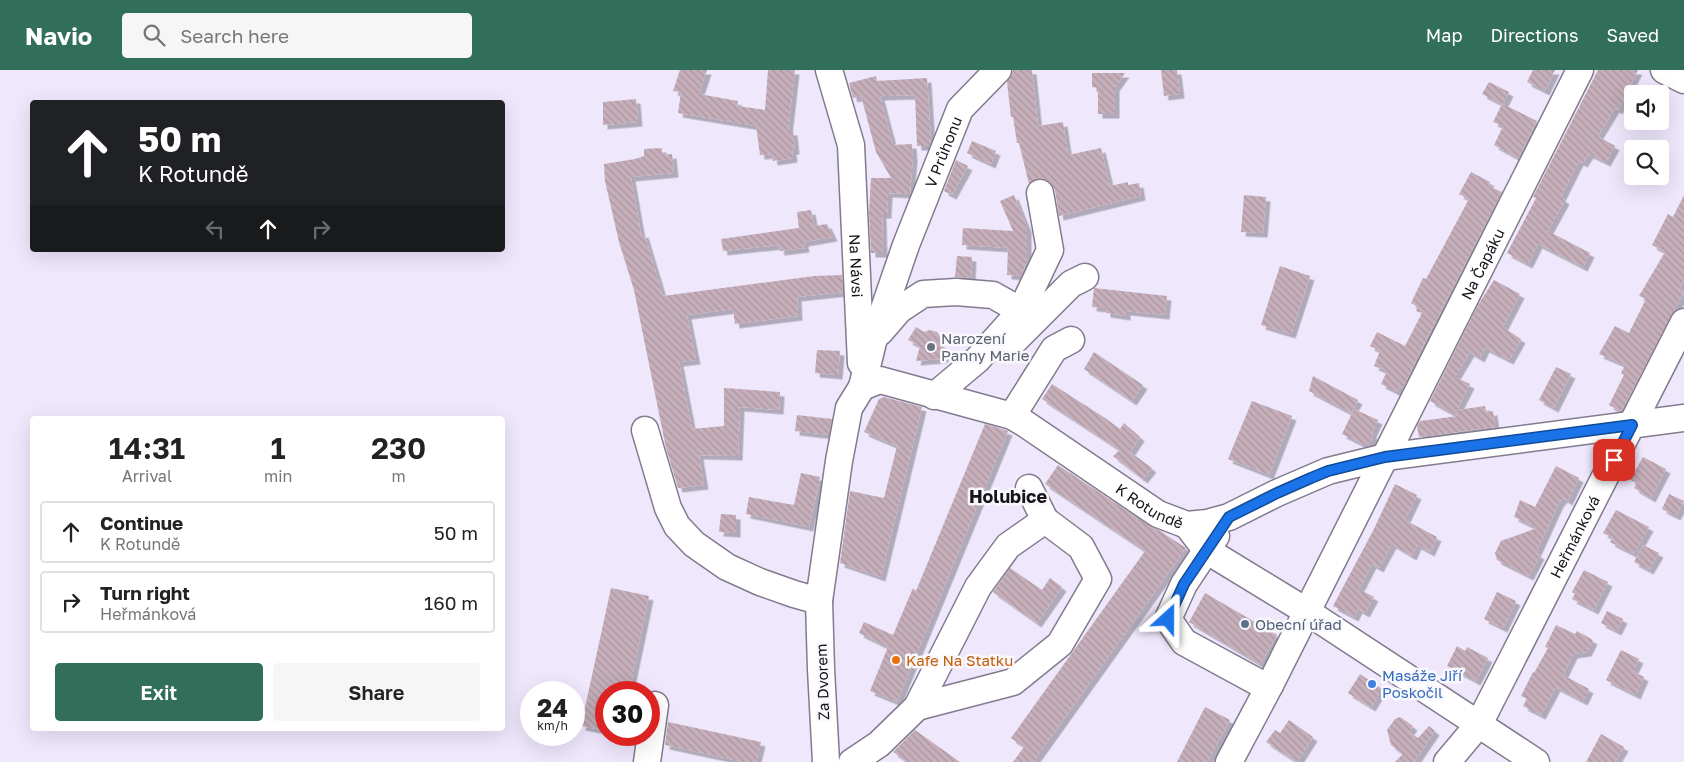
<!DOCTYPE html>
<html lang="en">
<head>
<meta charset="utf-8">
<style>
  :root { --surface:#fff; --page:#f6f6f6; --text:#222; --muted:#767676; --line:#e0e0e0; --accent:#326f5b }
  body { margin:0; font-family:"Golos Text",sans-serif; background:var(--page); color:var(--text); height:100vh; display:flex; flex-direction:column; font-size:19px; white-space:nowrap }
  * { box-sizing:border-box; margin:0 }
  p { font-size:16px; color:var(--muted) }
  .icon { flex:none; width:28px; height:28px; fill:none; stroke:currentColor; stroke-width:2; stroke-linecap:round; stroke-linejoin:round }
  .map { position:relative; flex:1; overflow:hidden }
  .drawer { position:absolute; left:30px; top:346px; width:475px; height:315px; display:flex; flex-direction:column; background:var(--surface); border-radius:5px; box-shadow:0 5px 20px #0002 }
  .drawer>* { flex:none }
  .hud { position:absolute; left:30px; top:30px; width:475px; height:152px; border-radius:5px; box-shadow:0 5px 20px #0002; background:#202124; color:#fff; overflow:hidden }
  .controls { position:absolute; left:1624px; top:15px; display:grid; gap:10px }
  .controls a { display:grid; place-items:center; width:45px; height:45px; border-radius:5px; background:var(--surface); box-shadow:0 5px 20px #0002; font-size:25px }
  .speed { position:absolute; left:520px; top:611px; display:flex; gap:10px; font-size:25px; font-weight:700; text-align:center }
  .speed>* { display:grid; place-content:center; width:65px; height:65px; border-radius:50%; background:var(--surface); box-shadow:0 5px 20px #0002; line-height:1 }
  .speed small { font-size:12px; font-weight:400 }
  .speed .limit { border:8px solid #d22; background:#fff; color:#111 }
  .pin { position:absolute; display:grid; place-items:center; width:42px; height:42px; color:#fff; margin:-21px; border-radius:10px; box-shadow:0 2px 8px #0006 }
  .me { position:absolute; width:55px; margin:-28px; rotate:24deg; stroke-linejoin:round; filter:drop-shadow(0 0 4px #0008) }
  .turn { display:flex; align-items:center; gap:18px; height:105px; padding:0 25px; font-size:22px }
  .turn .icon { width:65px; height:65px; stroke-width:2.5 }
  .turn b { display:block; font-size:35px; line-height:42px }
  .lanes { display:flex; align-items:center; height:48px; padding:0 25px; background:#0003; justify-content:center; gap:25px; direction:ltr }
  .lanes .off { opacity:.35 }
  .eta { display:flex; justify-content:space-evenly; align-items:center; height:85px; text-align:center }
  .eta b { font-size:30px; font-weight:600; line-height:35px }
  .action { display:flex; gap:10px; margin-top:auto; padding:10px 25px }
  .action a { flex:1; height:58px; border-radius:5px; background:var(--accent); color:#fff; font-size:20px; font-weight:600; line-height:58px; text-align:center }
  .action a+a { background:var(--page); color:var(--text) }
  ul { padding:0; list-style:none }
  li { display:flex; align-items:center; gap:15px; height:62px; margin:0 10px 8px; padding:0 15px; border:2px solid var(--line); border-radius:5px }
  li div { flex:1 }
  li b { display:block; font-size:19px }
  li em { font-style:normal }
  header { display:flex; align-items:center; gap:30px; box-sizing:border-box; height:70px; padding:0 25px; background:var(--accent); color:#fff }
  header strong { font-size:24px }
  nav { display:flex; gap:28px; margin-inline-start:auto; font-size:18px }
  .search { width:350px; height:45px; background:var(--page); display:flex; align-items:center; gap:12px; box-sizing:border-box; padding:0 18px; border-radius:5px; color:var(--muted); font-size:19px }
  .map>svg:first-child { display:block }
  .building { fill:url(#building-back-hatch); filter:url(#shadow) }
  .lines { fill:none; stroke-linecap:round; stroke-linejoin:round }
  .minor-casing { stroke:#827a8d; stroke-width:29 }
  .minor { stroke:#fff; stroke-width:26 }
  .route-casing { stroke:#114b97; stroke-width:12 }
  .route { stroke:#1a73e8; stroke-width:9 }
  .worship-dot { fill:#6b7280; stroke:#f9f8fc; stroke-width:2 }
  .service-dot { fill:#5c6f8a; stroke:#f9f8fc; stroke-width:2 }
  .food-dot { fill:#e8710a; stroke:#f9f8fc; stroke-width:2 }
  .shop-dot { fill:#3f7fe0; stroke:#f9f8fc; stroke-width:2 }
  .labels { text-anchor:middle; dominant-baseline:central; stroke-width:5; stroke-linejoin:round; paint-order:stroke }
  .street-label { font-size:15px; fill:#16131a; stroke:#f9f8fc }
  .worship-label { font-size:15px; fill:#5b616d; stroke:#f9f8fc; text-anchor:start }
  .service-label { font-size:15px; fill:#4e5e75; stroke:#f9f8fc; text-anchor:start }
  .food-label { font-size:15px; fill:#c56008; stroke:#f9f8fc; text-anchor:start }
  .shop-label { font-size:15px; fill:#366cbe; stroke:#f9f8fc; text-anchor:start }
  .quarter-label { font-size:18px; font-weight:bold; fill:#16131a; stroke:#f9f8fc }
</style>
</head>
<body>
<header>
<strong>Navio</strong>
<div class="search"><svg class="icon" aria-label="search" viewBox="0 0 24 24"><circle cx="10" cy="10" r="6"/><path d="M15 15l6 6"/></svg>Search here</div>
<nav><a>Map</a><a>Directions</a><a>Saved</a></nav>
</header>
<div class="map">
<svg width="1684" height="692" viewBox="0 0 1684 692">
  <defs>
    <pattern id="building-back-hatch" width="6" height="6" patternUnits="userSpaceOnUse" patternTransform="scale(1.25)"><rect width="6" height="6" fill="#c6afba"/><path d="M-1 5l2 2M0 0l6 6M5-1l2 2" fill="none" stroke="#a9969f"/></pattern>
    <filter id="shadow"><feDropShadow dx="4.5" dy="4.5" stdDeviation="0" flood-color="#0004"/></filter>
  </defs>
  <rect width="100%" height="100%" fill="#efe7fc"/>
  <g class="building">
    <path d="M680,0H707L699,24L738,31L737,36L765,40L768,0H795L788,61H793L795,80H792L793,88L773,91L772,84L760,85L756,56L678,43L681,22L673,21Z"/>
    <path d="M1013,0H1032L1038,56L1063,52L1068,85L1101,78L1110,116L1128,112V115L1139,113L1141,126L1059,146L1055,120L1051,113L1045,109L1038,108L1029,114L1019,73H1017L1013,47H1011L1007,12L1012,4Z"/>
    <path d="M1161,0H1177L1180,24L1164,26Z"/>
    <path d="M1533,0H1555L1545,21L1527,12Z"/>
    <path d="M1598,0H1638L1618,40L1615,38L1598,66L1615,76L1606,92L1589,84L1583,93L1579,91L1561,127L1565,130L1548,161L1590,183L1583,197L1538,174L1528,194L1507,183L1536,128L1533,127Z"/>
    <path d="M1092,3H1125L1115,17V44H1098V18L1092,17Z"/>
    <path d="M876,6L877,11L927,8L931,71L929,76H917L915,25L880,26L893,75L912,74L913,87L910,124L888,123L887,144H882L883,183H871L869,143L871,108H891L876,82L861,26L853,28L849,13Z"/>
    <path d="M1489,12L1509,22L1503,34L1537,51L1518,88L1494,75L1503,56L1493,52L1502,34L1482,24Z"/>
    <path d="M636,29L638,52L603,55V32Z"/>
    <path d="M972,71L996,81L991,94L967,83Z"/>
    <path d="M662,78V85L672,84L674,103L631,107L641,164L644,163L663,226L814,206L842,205L843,222L797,227L798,246L735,254L733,239L687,245L696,290L679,292L692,359L724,356V318L780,322L779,340L740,337L738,386L699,385L704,415L678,418L666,378L634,220L619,172L605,111L604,94L635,89L644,86V79Z"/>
    <path d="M956,90L968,96L952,125L944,121Z"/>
    <path d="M1471,102L1490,112L1488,116L1502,122L1415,291H1416L1403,318L1400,317L1397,322L1381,314L1387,301L1374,296L1380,281L1370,276L1377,262L1405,276L1422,243L1416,241L1418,237L1411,233L1423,208L1426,209L1469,129L1459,124Z"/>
    <path d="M1014,125L1027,158V194L1026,193L1021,206L1007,205L1008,178L962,175L963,158L1013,161L1000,131Z"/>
    <path d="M1244,125L1266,127L1263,163L1241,162Z"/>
    <path d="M1684,125V209L1679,220L1684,222L1624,336L1620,341L1609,335L1624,305L1621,303L1625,295L1599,284L1615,256L1629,263L1646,229L1639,226L1665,182L1652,175L1668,144L1673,147Z"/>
    <path d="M811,140L814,156L827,154L833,167L804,172L805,178L780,181L779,175L723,181L721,169L799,158L797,142Z"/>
    <path d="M957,186L972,187L971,208L955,207Z"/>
    <path d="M1280,196L1310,206L1291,264L1261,255Z"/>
    <path d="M1494,210L1520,224L1503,257L1521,269L1509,290L1485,278L1480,288L1470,282L1455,307L1470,314L1457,340L1485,336L1486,342L1493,341L1495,357L1419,367L1417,356L1420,351L1458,346L1430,331L1478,235Z"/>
    <path d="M1094,218L1167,226L1165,245L1126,241V246L1106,243V238L1092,237Z"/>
    <path d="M916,257L924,262L930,260L937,262L939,265V272L945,279L944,287L941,289L916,291L920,276L908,270Z"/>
    <path d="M817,280L840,281L838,305L815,303Z"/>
    <path d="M1094,282L1143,315L1132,331L1084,299Z"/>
    <path d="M1556,297L1571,304L1554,338L1539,330Z"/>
    <path d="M1313,306L1358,330L1351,343L1309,321Z"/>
    <path d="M1052,314L1105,348L1120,359L1124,353L1140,367L1130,382L1152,398L1143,409L1113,386L1120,380L1042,329Z"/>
    <path d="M884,327L922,337L881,507L840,493L850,421L884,428L897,376L864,362L879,329Z"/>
    <path d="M1252,331L1292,346L1269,405L1228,389Z"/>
    <path d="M1354,339L1378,350L1372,363L1373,366L1368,376H1366L1342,364Z"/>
    <path d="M797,345L832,349L829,365L795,361Z"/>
    <path d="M985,354L1008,361L897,632L870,621L888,577L859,563L864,552L893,565L913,518L916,521Z"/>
    <path d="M1643,387L1666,399L1651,428L1634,418L1637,413L1630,410Z"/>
    <path d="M1058,395L1150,456L1160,461L1186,478L1033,692H1013L1024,677L1011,668L1145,481L1045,414Z"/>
    <path d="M1556,396L1579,408L1568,431L1563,428L1559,433L1536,483L1540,485L1529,506L1497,490L1495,483L1501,471L1537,458L1514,447L1520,430L1535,437Z"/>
    <path d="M801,403L820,407L809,457L746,444L749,427L794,435Z"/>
    <path d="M1395,414L1417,425L1405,450L1437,467L1430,482L1417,475L1412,486L1392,474L1379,498L1372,494L1359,519L1374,527L1365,543L1358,539L1354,547L1333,536L1374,459Z"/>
    <path d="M1669,424L1684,431L1676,446L1662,439Z"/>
    <path d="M1616,440L1649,457L1634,484L1610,472L1613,468L1603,463Z"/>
    <path d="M721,444L736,445V463L719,462Z"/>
    <path d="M1643,475L1659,483L1649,500L1634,492Z"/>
    <path d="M1010,498L1042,520L1050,508L1062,517L1037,553L993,522Z"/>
    <path d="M1584,500L1608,512L1594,540L1572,529L1575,524L1572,522Z"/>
    <path d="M611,518L649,526L629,622H606V661L581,656Z"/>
    <path d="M1497,522L1516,531L1503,558L1484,549Z"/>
    <path d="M1205,523L1277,565L1260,594L1189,552Z"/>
    <path d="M1607,541L1623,549L1617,561L1601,553Z"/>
    <path d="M1556,555L1575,564L1577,561L1593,570L1587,582L1573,584L1563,605L1589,619L1583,631L1556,617L1541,645L1523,636L1527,629L1521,626L1533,602L1534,603L1548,578L1545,577Z"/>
    <path d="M1457,576L1465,581L1467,577L1488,588L1476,611L1447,596Z"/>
    <path d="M1621,580L1639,589L1633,601L1644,607L1636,625L1606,610Z"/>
    <path d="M1360,604L1382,619L1371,637L1348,623Z"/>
    <path d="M1205,637L1230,650L1207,692H1177Z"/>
    <path d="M1400,647L1413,656L1409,662L1418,668L1429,656L1435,661L1414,692H1395L1403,684L1391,675L1387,660L1395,649Z"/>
    <path d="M1289,650L1313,667L1297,692L1266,672L1275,660L1280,663Z"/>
    <path d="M668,652L761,672L756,692H744L665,675Z"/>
    <path d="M915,660L960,692H908L893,682Z"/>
    <path d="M1601,664L1624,677L1615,692H1586Z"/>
  </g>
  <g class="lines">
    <defs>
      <g id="minor">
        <path id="s1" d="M829,0L851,75L861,293"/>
        <path d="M1664,0L1684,10"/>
        <path d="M880,262L899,240L923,224L956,222L993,225L1021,241"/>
        <path d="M1013,272L1071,214L1085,207"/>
        <path id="s2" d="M862,317L874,268L906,175L960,39L998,0"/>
        <path d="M934,326L977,290L1021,241L1050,180L1040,123"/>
        <path d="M1012,346L1054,279L1071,270"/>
        <path d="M645,360L668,438L677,456L694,474L727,497L760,512L794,524L819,531"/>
        <path d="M1187,455L1206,480L1306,541L1536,692"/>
        <path d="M1216,466L1184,514L1168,549L1184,572L1263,615H1270"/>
        <path d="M917,637L1013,612L1060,574L1098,509L1081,477L1045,450"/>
        <path d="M647,692L655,635"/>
        <path id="s3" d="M826,692L821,599L819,531L839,391L849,338L862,317L880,310L1012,346L1024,353L1158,444L1187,455L1207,453L1229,447L1277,423L1328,401L1385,387L1684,348"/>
        <path d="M852,692L879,674L917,637L978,517L1008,476L1045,450L1029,418"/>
        <path id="s4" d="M1229,692L1270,615L1580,0"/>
        <path id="s5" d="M1447,692L1479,654L1684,252"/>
      </g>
    </defs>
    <use href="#minor" class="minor-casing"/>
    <use href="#minor" class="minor"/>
  </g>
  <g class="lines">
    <defs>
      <path id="route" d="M1168,549L1184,514L1229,447L1277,423L1311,408L1328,401L1385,387L1632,355L1614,390"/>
    </defs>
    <use href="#route" class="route-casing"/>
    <use href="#route" class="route"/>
  </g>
  <circle class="worship-dot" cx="931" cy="277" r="5"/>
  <circle class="service-dot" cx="1245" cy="554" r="5"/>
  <circle class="food-dot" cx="896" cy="590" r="5"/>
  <circle class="shop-dot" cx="1372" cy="614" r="5"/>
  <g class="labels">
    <g class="street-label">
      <text stroke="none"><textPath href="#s2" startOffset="249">V Průhonu</textPath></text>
      <text stroke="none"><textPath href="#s4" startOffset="559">Na Čapáku</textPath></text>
      <text stroke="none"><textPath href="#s1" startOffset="199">Na Návsi</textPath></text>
      <text stroke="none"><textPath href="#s3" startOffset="702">K Rotundě</textPath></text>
      <text stroke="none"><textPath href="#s5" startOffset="260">Heřmánková</textPath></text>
      <text transform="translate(822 612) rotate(-92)">Za Dvorem</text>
    </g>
    <g class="worship-label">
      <text x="941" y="268">Narození<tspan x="941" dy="17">Panny Marie</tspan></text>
    </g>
    <g class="service-label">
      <text x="1255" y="554">Obecní úřad</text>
    </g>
    <g class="food-label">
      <text x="906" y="590">Kafe Na Statku</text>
    </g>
    <g class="shop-label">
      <text x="1382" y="605">Masáže Jiří<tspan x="1382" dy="17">Poskočil</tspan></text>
    </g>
    <g class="quarter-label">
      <text x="1008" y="426">Holubice</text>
    </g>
  </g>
</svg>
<div class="controls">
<a><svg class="icon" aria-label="sound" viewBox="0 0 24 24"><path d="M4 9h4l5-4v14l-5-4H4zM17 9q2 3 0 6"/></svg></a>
<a><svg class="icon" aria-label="search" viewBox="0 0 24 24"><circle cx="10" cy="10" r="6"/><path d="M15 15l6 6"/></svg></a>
</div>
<div class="speed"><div>24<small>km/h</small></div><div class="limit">30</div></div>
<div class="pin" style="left:1614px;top:390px;background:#d93025"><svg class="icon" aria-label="arrive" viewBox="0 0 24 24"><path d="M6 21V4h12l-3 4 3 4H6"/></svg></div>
<svg class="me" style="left:1168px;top:549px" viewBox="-20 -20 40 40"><path d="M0-17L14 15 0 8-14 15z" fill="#1a73e8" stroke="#fff" stroke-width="4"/></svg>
<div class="hud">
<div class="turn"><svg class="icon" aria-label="ahead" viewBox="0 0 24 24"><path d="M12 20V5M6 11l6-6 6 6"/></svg><div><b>50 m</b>K Rotundě</div></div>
<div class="lanes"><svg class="icon off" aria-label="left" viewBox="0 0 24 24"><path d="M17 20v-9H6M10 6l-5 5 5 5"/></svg><svg class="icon" aria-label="ahead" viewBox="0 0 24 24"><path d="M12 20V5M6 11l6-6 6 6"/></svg><svg class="icon off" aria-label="right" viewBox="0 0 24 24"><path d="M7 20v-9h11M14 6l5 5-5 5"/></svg></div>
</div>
<section class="drawer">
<div class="eta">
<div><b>14:31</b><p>Arrival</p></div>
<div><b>1</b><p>min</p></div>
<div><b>230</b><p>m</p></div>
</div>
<ul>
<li><svg class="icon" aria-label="ahead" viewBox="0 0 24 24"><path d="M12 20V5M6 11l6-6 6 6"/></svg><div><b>Continue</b><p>K Rotundě</p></div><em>50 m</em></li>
<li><svg class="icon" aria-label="right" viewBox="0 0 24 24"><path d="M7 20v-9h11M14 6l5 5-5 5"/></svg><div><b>Turn right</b><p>Heřmánková</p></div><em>160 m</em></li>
</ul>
<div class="action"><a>Exit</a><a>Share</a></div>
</section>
</div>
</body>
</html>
